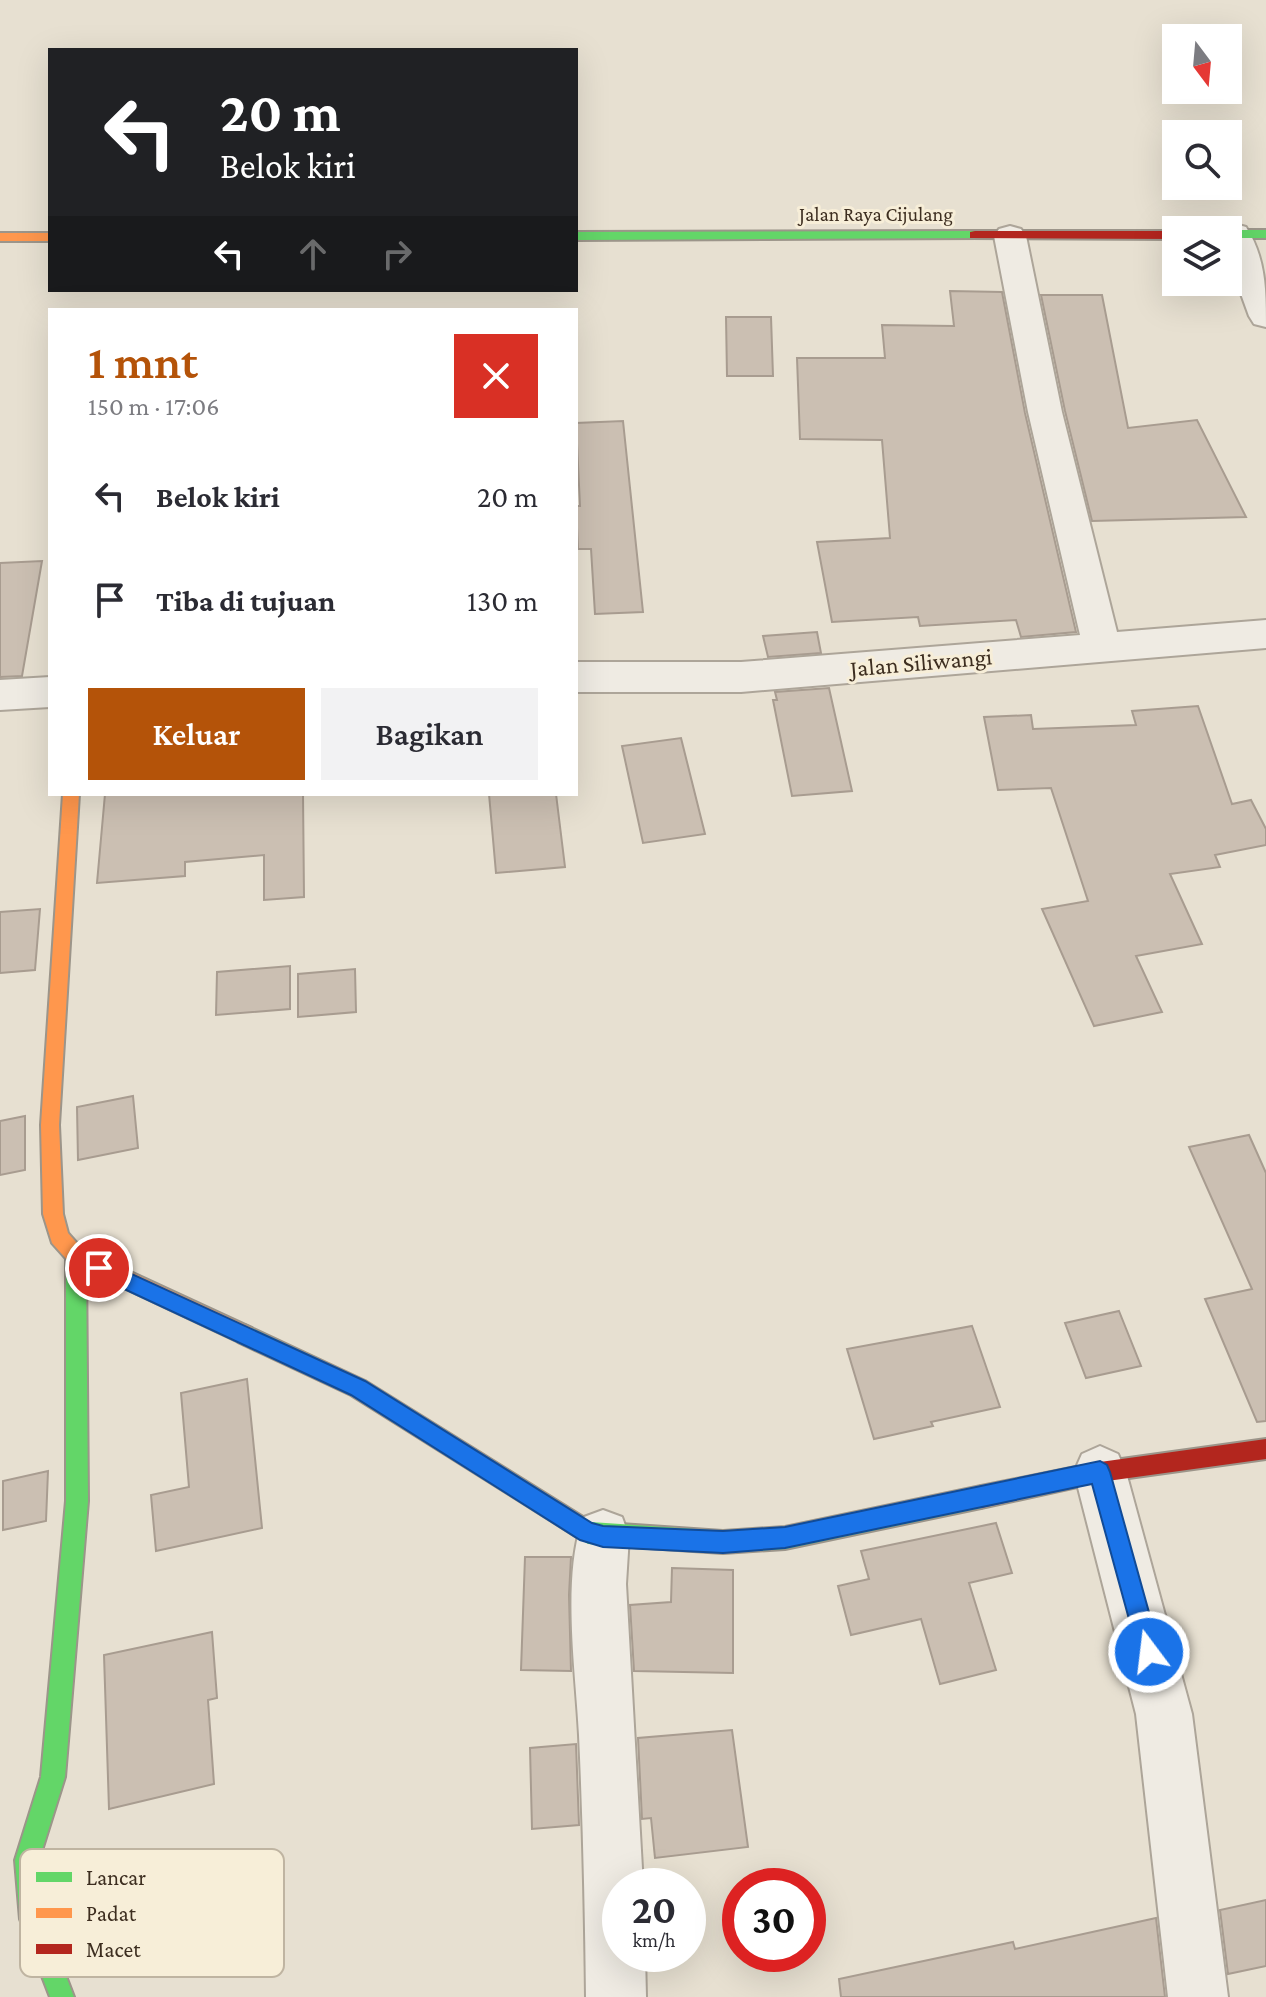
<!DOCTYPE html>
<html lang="id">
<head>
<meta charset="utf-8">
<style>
  :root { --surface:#fff; --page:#f2f2f3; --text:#2b2b33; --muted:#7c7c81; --accent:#b45309 }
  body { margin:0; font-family:"Crimson Pro",serif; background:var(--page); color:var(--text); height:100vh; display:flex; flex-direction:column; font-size:30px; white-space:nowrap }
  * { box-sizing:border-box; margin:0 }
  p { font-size:26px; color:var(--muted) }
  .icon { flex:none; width:44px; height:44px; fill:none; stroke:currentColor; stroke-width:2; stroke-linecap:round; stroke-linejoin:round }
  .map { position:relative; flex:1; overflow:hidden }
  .panel { position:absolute; left:48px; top:308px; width:530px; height:488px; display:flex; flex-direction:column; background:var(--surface); border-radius:0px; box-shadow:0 8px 32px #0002 }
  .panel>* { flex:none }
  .banner { position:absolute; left:48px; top:48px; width:530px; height:244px; border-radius:0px; box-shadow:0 8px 32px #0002; background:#202124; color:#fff; overflow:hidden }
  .needle { width:52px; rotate:164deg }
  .fabs { position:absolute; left:1162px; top:24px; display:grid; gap:16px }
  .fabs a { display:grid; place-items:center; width:80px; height:80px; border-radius:0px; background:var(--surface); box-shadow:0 8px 32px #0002; font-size:40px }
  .speed { position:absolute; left:602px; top:1868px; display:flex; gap:16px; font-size:40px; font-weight:700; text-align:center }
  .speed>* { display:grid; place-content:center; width:104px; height:104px; border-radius:50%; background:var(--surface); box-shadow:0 8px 32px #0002; line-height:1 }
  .speed small { font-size:20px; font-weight:400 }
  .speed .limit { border:12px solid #d22; background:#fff; color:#111 }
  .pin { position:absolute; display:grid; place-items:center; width:68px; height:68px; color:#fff; margin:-34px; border:4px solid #fff; border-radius:50%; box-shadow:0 2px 8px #0007 }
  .me { position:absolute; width:88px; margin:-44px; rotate:345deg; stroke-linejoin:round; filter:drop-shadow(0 0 6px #0008) }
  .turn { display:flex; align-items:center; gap:28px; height:168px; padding:0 40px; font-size:36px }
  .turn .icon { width:104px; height:104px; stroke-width:2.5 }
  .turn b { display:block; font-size:56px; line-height:68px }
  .lanes { display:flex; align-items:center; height:76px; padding:0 40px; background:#0003; justify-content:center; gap:40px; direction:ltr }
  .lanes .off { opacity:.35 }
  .round { display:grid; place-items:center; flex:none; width:84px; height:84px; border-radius:0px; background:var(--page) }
  .overview { display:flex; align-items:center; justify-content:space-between; height:136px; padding:0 40px }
  h1 { font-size:48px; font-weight:600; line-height:60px; color:var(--accent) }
  .button { display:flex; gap:16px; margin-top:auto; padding:16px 40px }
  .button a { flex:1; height:92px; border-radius:0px; background:var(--accent); color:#fff; font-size:32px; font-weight:600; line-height:92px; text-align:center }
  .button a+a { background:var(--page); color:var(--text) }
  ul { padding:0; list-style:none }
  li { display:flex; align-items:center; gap:24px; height:104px; padding:0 40px }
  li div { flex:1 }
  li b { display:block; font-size:30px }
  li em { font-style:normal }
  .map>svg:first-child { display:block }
  .building { fill:#cbbfb2; stroke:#a89c90; stroke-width:2 }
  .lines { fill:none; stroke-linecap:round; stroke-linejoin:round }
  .street-casing { stroke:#ada599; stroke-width:4 }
  .fast-casing { stroke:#9c958a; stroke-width:4 }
  .slow-casing { stroke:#9c958a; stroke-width:4 }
  .jam-casing { stroke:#9c958a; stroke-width:4 }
  .street { fill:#efebe3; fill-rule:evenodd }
  .fast { fill:#63d668; fill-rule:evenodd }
  .slow { fill:#ff974d; fill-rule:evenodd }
  .jam { fill:#b3261e; fill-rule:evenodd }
  .route { fill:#1a73e8; stroke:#114b97; stroke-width:2 }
  .labels { text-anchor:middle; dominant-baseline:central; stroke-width:6; stroke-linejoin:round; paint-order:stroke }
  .far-street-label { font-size:20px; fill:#3d2e20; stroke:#f7eed8 }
  .street-label { font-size:24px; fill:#3d2e20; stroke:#f7eed8 }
  .key { fill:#f7eed8; stroke:#bfb4a1; stroke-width:2 }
  .key-label { font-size:22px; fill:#3d2e20 }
</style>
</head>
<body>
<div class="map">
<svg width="1266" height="1997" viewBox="0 0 1266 1997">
  <rect width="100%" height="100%" fill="#e7e0d1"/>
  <g class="building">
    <path d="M950,291L1002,292L1025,413L1076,632L1021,637L1016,620L920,626L918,617L832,622L817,542L890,538L882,440L800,439L797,358H885L882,325L954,326Z"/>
    <path d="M1041,295H1102L1128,428L1197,420L1246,517L1092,521L1065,411Z"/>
    <path d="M726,317H771L773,376H727Z"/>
    <path d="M623,421L643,612L595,614L591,549H578L576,506H580L576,423Z"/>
    <path d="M42,561L22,676L0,677V563Z"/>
    <path d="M817,632L821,653L768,657L763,636Z"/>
    <path d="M829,688L852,791L792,796L773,700H777L775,692Z"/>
    <path d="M1198,706L1232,804L1251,800L1266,829V845L1215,855L1220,867L1170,874L1202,944L1136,956L1162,1012L1094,1026L1042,909L1088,901L1051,788L998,790L984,717L1031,715L1033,729L1136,725L1132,711Z"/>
    <path d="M681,738L705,834L643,843L622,746Z"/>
    <path d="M105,794H303L304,897L264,900V855L185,862V876L97,883Z"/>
    <path d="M489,794H556L565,867L496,873Z"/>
    <path d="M40,909L35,970L0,973V912Z"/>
    <path d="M290,966V1009L216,1015L217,972Z"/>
    <path d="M355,969L356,1012L298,1017V974Z"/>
    <path d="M133,1096L138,1148L78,1160L77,1107Z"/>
    <path d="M25,1116V1170L0,1175V1121Z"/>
    <path d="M1249,1135L1266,1173V1421L1257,1422L1205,1299L1252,1289L1189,1147Z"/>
    <path d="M1119,1311L1141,1366L1086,1378L1065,1323Z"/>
    <path d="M972,1326L1000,1407L931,1422L933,1426L874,1439L847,1349Z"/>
    <path d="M247,1379L262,1528L156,1551L151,1495L189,1487L181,1393Z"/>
    <path d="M48,1471L46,1521L3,1530V1481Z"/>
    <path d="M996,1523L1012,1573L969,1583L996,1670L940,1684L921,1619L851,1635L838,1586L869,1579L861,1551Z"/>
    <path d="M525,1557H571L569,1595L571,1671L521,1670Z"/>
    <path d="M672,1568L733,1570V1673L634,1671L630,1605L671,1602Z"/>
    <path d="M212,1632L217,1698L208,1700L214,1784L109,1809L104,1655Z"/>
    <path d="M732,1730L748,1847L655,1858L651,1818L642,1819L638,1738Z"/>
    <path d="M576,1744L579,1825L532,1829L530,1748Z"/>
    <path d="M1266,1900V1966L1228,1974L1220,1910Z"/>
    <path d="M1156,1918L1165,1997H841L839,1979L1013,1942L1015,1949Z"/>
  </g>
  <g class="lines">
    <defs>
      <g id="street">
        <path d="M1235,224L1246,227C1266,258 1266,291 1266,327L1254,324L1249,316L1228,258V230H1222Z"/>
        <path d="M1010,226L1021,229L1026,236L1062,412L1117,632L1266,620V648L741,692H576V662H741L1080,635L1028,412L994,236L999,229Z"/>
        <path d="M50,677V707L0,710V680Z"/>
        <path d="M1100,1446L1118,1454L1126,1472L1192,1714L1228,1997H1168L1136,1714L1074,1472L1082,1454Z"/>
        <path d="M603,1510L622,1517L629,1536L626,1584L643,1886H620V1954H645L646,1997H586C585,1910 583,1822 579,1735C576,1673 561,1574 584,1517Z"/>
      </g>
      <g id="fast">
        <rect x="1228" y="230" width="38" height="8"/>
        <path d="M975,231L980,232V238L576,240V232Z"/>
        <path d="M76,1247L83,1250L86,1256L88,1501L65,1777L39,1860L44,1919L74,1997H50L20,1919L15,1860L41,1777L66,1501V1256L69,1250Z"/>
        <path d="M245,1325L365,1381L591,1522L723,1531L785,1527L981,1486L988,1490L992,1497L988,1504L981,1508L785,1549L723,1553L588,1544L351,1395L238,1342L235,1335L238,1328Z"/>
      </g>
      <g id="slow">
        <rect x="0" y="233" width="50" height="8"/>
        <path d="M63,794H79L59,1125L63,1214L68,1233L83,1250L252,1328L255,1335L252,1342L245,1345L69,1262L52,1243L43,1214L41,1125Z"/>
      </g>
      <g id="jam">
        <path d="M975,231H1176V239L970,238V232Z"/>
        <path d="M1266,1439V1459L1100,1482L981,1508L974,1504L970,1497L974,1490L981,1486L1100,1462Z"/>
      </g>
    </defs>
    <use href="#street" class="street-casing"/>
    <use href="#fast" class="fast-casing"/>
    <use href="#slow" class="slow-casing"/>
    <use href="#jam" class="jam-casing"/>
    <use href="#street" class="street"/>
    <use href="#fast" class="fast"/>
    <use href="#slow" class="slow"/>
    <use href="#jam" class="jam"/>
  </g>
  <path class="route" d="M99,1259L365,1381L592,1523L603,1526L723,1531L785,1527L1100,1461L1107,1465L1110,1472L1160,1652L1157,1660L1149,1663L1141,1660L1138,1652L1092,1484L785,1548L723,1553L603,1547L580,1540L351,1395L92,1274L89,1268L92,1261Z"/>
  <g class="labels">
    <g class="far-street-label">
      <text x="876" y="214">Jalan Raya Cijulang</text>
    </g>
    <g class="street-label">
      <text transform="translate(921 662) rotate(-5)">Jalan Siliwangi</text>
    </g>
  </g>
  <rect x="20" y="1849" width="264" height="128" rx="12" class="key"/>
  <rect x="36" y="1872" width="36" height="10" fill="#63d668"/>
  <rect x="36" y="1908" width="36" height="10" fill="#ff974d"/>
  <rect x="36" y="1944" width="36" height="10" fill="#b3261e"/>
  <g class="key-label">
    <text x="86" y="1885">Lancar</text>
    <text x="86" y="1921">Padat</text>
    <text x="86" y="1957">Macet</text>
  </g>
</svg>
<div class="fabs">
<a><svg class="needle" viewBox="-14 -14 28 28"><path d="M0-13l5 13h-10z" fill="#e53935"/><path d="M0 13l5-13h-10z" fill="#7c7c81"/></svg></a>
<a><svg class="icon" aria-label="search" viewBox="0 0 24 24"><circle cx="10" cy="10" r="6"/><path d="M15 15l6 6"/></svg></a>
<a><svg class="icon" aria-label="layers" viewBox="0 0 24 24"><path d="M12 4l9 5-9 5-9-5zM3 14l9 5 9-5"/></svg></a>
</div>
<div class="speed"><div>20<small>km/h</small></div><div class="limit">30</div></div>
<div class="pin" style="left:99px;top:1268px;background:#d93025"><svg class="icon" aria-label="arrive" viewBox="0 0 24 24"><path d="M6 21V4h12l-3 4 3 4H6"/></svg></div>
<svg class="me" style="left:1149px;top:1652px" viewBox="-20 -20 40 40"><circle r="17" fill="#1a73e8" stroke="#fff" stroke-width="3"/><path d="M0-11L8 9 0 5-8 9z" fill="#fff"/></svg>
<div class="banner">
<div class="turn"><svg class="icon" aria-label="left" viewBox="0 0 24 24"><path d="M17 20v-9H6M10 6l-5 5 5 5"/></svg><div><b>20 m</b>Belok kiri</div></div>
<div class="lanes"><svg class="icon" aria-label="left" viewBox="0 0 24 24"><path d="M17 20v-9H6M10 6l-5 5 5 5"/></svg><svg class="icon off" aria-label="ahead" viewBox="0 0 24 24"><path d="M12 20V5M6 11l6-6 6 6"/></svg><svg class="icon off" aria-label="right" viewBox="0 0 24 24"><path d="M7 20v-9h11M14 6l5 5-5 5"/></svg></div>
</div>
<section class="panel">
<div class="overview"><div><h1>1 mnt</h1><p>150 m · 17:06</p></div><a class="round" style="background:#d93025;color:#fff"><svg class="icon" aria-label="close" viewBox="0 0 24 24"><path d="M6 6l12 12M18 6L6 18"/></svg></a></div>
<ul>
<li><svg class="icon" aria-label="left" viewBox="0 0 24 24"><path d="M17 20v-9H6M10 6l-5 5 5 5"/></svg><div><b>Belok kiri</b></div><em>20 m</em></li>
<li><svg class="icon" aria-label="arrive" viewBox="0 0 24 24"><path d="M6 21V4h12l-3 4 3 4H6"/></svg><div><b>Tiba di tujuan</b></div><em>130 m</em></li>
</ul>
<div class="button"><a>Keluar</a><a>Bagikan</a></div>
</section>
</div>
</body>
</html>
